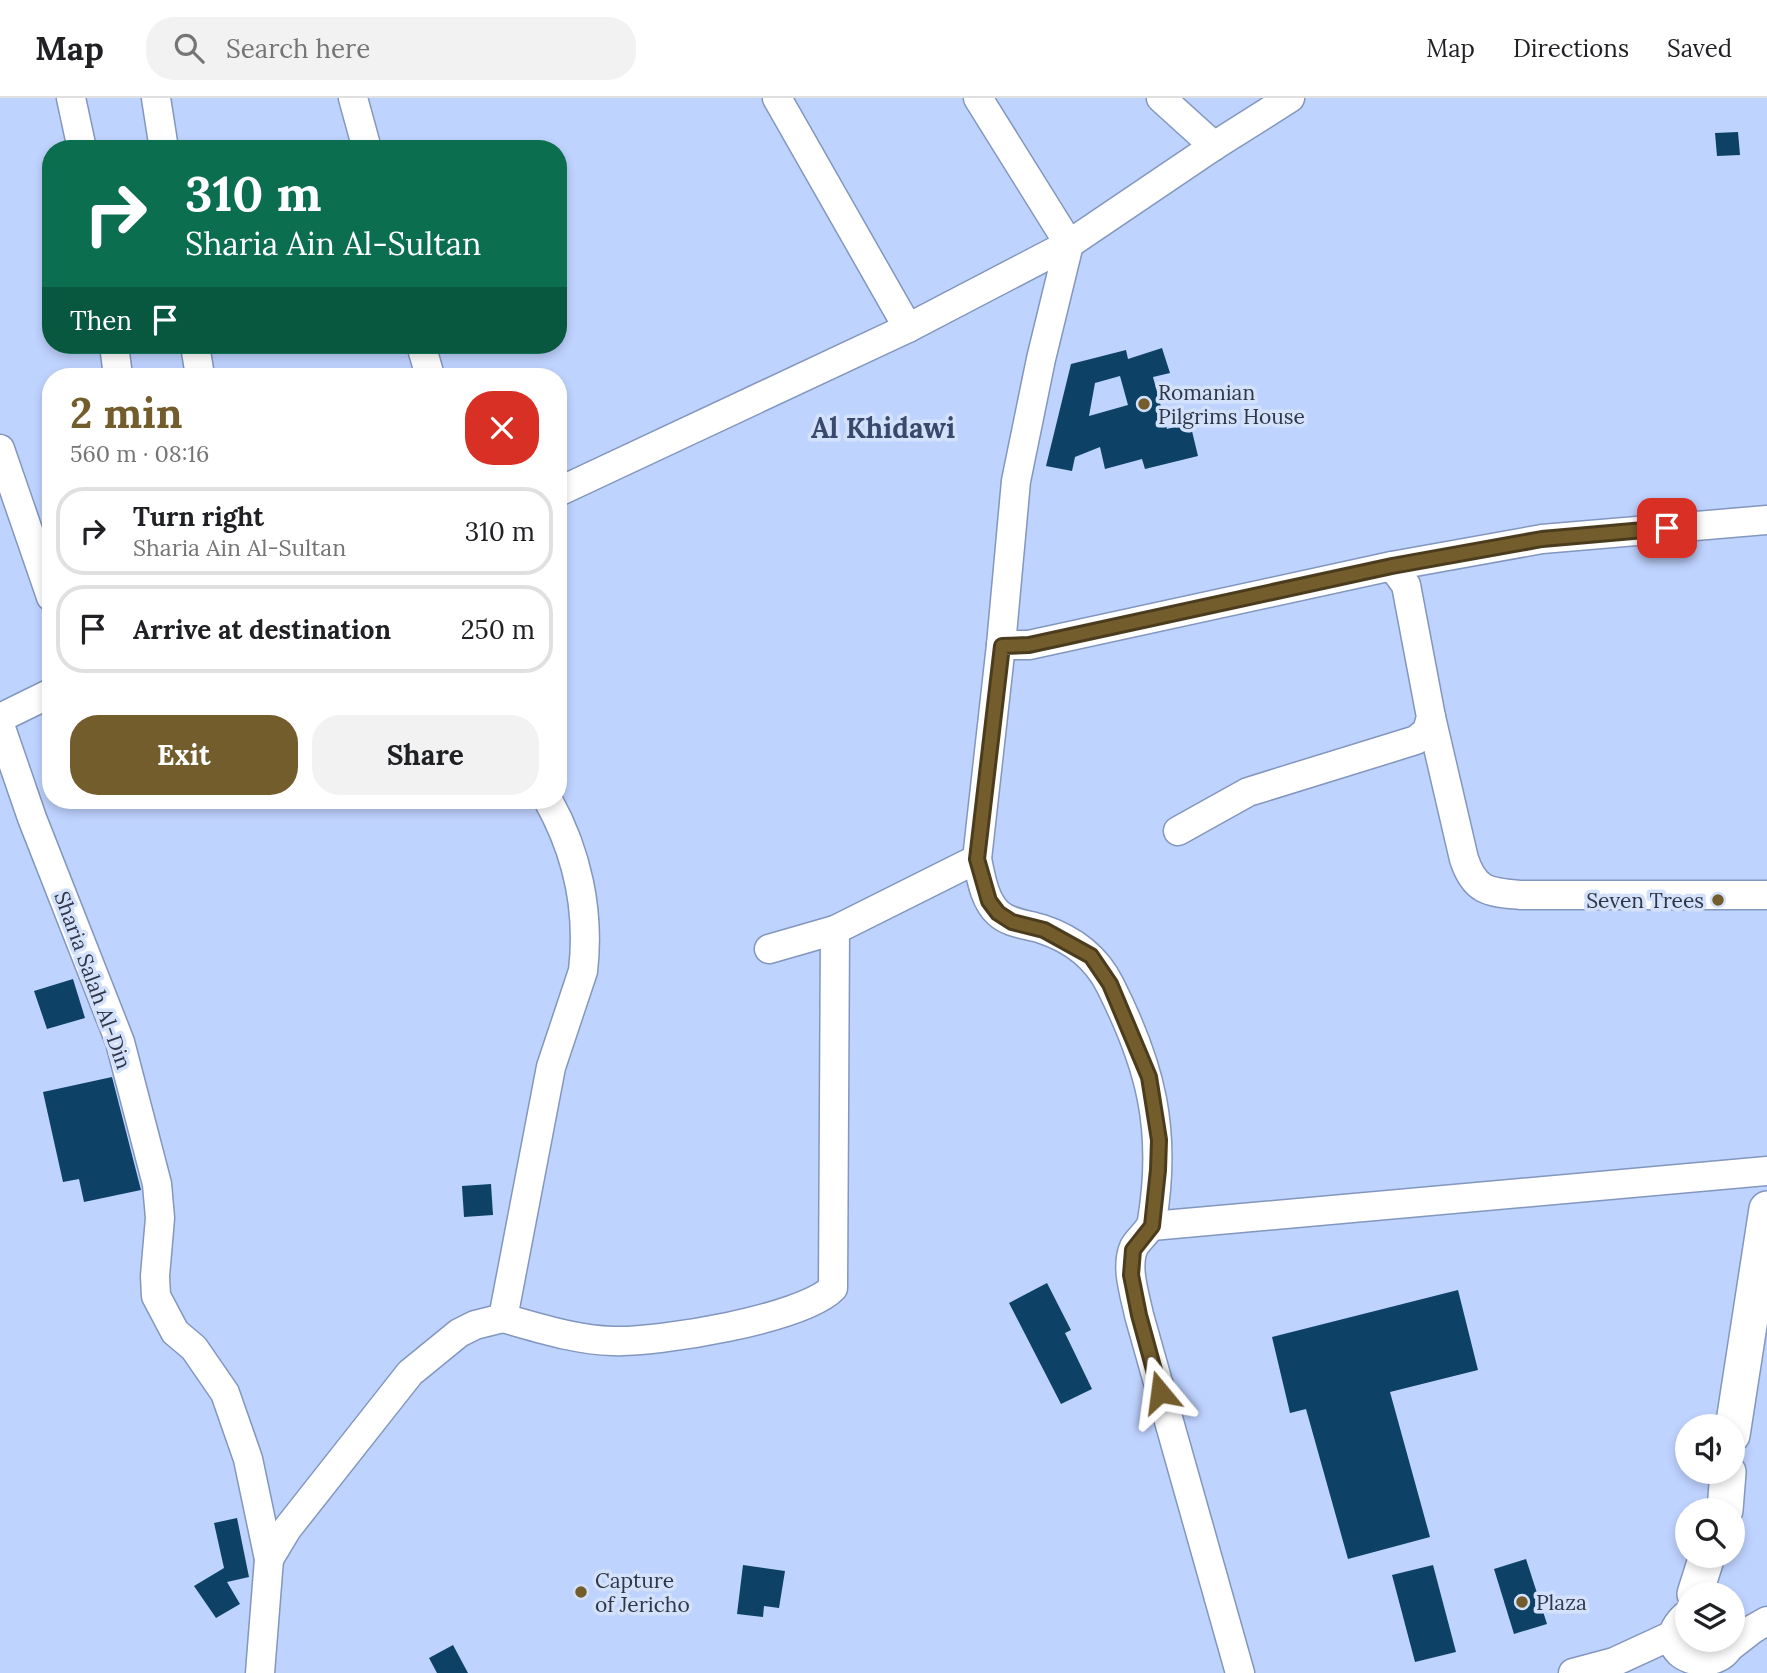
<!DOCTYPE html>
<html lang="en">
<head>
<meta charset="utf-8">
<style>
  :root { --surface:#fff; --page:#f2f2f2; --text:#202124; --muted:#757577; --line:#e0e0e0; --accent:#745d2d }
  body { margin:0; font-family:Lora,serif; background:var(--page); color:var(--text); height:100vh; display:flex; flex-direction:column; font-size:26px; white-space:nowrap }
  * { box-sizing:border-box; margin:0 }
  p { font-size:23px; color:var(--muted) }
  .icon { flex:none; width:38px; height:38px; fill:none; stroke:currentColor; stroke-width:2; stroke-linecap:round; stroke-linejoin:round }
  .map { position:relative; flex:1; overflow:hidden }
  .side { position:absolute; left:42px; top:270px; width:525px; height:441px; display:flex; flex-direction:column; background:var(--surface); border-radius:28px; box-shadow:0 4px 10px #0003 }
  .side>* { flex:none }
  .guide { position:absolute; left:42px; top:42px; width:525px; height:214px; border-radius:28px; box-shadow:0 4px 10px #0003; background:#0b6e4f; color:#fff; overflow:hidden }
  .controls { position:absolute; left:1675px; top:1316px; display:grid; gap:14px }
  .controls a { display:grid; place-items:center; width:70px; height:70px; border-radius:50%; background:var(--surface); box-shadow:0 4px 10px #0003; font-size:35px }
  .pin { position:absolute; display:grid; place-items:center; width:60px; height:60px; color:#fff; margin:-30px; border-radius:14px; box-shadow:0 4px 10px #0006 }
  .me { position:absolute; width:77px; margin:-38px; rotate:344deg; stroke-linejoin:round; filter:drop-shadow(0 0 5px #0008) }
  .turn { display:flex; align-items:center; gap:24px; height:147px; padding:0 28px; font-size:32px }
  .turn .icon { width:91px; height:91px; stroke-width:2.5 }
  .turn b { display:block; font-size:49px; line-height:60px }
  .then { display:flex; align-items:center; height:66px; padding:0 28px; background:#0003; gap:14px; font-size:26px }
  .round { display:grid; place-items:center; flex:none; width:74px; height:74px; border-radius:28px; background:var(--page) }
  .head { display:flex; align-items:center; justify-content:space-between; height:119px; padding:0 28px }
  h1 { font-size:42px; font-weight:700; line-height:52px; color:var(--accent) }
  .button { display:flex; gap:14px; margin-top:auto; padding:14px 28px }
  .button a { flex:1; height:80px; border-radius:28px; background:var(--accent); color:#fff; font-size:28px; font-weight:700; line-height:80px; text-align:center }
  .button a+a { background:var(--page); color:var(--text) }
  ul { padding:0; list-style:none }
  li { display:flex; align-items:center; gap:21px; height:88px; margin:0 14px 10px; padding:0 14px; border:4px solid var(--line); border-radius:28px }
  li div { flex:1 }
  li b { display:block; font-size:26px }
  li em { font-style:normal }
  header { display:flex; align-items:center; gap:42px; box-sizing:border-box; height:98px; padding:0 35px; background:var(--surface); border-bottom:2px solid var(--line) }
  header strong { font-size:33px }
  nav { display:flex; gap:38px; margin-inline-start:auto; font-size:24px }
  .search { width:490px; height:63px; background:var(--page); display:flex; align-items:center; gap:18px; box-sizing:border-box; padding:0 24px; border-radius:28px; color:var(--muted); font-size:26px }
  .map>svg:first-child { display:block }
  .building { fill:#0d4266; fill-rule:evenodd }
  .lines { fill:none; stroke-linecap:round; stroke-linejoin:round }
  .minor-casing { stroke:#8296be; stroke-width:31 }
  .major-casing { stroke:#8296be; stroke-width:38 }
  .minor { stroke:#fff; stroke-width:28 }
  .major { stroke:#fff; stroke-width:35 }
  .route-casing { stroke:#4b3c1d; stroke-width:18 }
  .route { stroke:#745d2d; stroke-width:12 }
  .poi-dot { fill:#745d2d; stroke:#d4e1fb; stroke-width:2.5 }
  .labels { text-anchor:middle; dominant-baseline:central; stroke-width:7; stroke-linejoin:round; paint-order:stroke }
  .poi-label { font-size:21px; fill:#2e3647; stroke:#d4e1fb; text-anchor:start }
  .street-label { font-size:21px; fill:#2e3647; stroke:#d4e1fb }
  .district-label { font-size:28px; font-weight:bold; fill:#39496d; stroke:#d4e1fb }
</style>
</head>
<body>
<header>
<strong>Map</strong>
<div class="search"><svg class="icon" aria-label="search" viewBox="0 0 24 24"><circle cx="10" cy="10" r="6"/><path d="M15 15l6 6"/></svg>Search here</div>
<nav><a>Map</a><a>Directions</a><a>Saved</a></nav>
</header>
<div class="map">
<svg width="1767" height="1575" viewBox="0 0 1767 1575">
  <rect width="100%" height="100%" fill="#bfd3ff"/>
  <g class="building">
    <path d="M1738,34L1740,57L1717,58L1715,35Z"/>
    <path d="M1162,250L1170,275L1153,279L1167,331L1186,326L1191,329L1198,358L1145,371L1142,361L1105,371L1100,349L1075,359L1072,373L1046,368L1071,266L1126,252L1128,261ZM1120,278L1128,307L1089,318L1095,285Z"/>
    <path d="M73,881L85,920L47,931L34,893Z"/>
    <path d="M112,979L141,1092L84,1104L79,1081L63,1084L43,994Z"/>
    <path d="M491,1086L493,1117L464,1119L462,1088Z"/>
    <path d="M1047,1185L1071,1232L1065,1235L1092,1291L1061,1306L1009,1205Z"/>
    <path d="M1458,1192L1478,1272L1390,1294L1430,1439L1348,1461L1306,1311L1290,1315L1272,1239Z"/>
    <path d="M237,1420L249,1479L227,1484L240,1506L216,1520L194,1488L224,1470L214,1425Z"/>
    <path d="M1526,1461L1547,1526L1514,1536L1494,1471Z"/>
    <path d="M743,1467L785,1473L779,1510L764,1508L763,1519L737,1516Z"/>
    <path d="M1433,1467L1456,1554L1415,1564L1392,1477Z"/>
    <path d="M453,1547L468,1575H437L429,1560Z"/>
  </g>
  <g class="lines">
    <defs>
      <g id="minor">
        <path d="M71,0L82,51"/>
        <path d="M156,0L164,51"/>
        <path d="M353,0L367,51"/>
        <path d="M777,0L908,230"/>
        <path d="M1161,0L1214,48"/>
        <path d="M114,247L118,278"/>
        <path d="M195,247L200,278"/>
        <path d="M421,247L430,278"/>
        <path d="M0,351L51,499"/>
        <path d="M558,394L908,230L1069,146L1214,48L1290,0"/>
        <path d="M1001,547H1029L1392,468L1542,441L1767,422"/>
        <path d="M1431,619L1464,761C1475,794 1489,794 1521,797H1767"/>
        <path d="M0,620L51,595"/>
        <path d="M0,627L32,720L120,944L157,1086L160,1120L155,1178L156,1198L175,1234L194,1250L225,1295L248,1361L269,1461L260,1575"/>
        <path d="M1178,733L1248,694L1416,642L1427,633L1431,619L1406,487L1392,468"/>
        <path d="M977,761C981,779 984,802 998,815C1010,826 1027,826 1042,831C1072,841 1096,859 1110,887C1151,968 1167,1032 1152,1123C1150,1133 1139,1140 1134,1149C1125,1169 1135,1197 1139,1217L1240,1575"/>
        <path d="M835,832L977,761L1001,547L1016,383L1041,261L1069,146L978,0"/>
        <path d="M1152,1128L1767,1073"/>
        <path d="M503,1220C539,1230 575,1242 613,1243C657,1245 803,1221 833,1190L835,832L769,851"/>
        <path d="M269,1461L287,1431L410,1275L459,1235L475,1227L503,1220L551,969L583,873C590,813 577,754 548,702"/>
        <path d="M1726,1552L1753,1531L1767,1523"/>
        <path d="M1573,1575L1614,1564L1677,1535"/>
      </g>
      <g id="major">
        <path d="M1732,1337L1767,1111"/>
        <path d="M1725,1412L1728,1374"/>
        <path d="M1695,1496L1707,1458"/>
        <path d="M1687,1521C1650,1557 1721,1575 1728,1542"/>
      </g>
    </defs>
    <use href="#minor" class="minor-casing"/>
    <use href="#major" class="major-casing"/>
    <use href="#minor" class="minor"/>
    <use href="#major" class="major"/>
  </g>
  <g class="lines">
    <defs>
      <path id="route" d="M1160,1294L1139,1217L1131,1177L1133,1152L1152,1128L1158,1072L1159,1042L1149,979L1110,886L1091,858L1044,832L1012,824L998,815L989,803L977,761L1002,548L1029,547L1392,468L1542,441L1667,430"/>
    </defs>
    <use href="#route" class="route-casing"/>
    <use href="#route" class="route"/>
  </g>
  <g class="poi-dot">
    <circle cx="1144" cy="306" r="7"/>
    <circle cx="1718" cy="802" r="7"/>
    <circle cx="581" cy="1494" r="7"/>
    <circle cx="1522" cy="1504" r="7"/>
  </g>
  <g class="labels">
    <g class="poi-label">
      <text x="1158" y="294">Romanian<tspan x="1158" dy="24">Pilgrims House</tspan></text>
      <text x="1704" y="802" text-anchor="end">Seven Trees</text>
      <text x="595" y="1482">Capture<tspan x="595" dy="24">of Jericho</tspan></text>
      <text x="1536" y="1504">Plaza</text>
    </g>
    <g class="street-label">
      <text transform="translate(93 882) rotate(70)">Sharia Salah Al-Din</text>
    </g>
    <g class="district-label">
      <text x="883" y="330">Al Khidawi</text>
    </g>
  </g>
</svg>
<div class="controls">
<a><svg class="icon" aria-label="sound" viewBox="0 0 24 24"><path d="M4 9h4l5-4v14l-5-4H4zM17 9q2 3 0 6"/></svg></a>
<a><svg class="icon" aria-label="search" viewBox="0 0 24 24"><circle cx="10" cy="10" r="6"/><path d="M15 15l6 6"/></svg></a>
<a><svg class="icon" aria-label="layers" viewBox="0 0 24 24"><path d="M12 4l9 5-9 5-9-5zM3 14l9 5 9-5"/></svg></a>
</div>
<div class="pin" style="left:1667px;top:430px;background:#d93025"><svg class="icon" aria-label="arrive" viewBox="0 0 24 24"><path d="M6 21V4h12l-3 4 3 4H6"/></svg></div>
<svg class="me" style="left:1160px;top:1294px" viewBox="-20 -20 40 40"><path d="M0-17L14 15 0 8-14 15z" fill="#745d2d" stroke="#fff" stroke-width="4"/></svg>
<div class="guide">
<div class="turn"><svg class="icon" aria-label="right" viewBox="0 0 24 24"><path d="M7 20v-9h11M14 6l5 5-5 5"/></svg><div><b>310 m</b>Sharia Ain Al-Sultan</div></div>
<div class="then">Then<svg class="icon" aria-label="arrive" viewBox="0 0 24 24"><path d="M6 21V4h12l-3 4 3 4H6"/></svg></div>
</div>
<section class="side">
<div class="head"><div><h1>2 min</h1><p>560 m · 08:16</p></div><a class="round" style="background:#d93025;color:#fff"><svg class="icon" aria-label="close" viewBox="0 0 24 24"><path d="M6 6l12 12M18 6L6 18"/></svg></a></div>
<ul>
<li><svg class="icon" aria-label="right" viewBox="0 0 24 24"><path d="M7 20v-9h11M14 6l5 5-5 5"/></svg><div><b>Turn right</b><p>Sharia Ain Al-Sultan</p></div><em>310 m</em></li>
<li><svg class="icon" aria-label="arrive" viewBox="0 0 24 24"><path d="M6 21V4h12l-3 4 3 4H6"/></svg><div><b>Arrive at destination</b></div><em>250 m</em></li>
</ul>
<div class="button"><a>Exit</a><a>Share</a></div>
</section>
</div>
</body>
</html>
